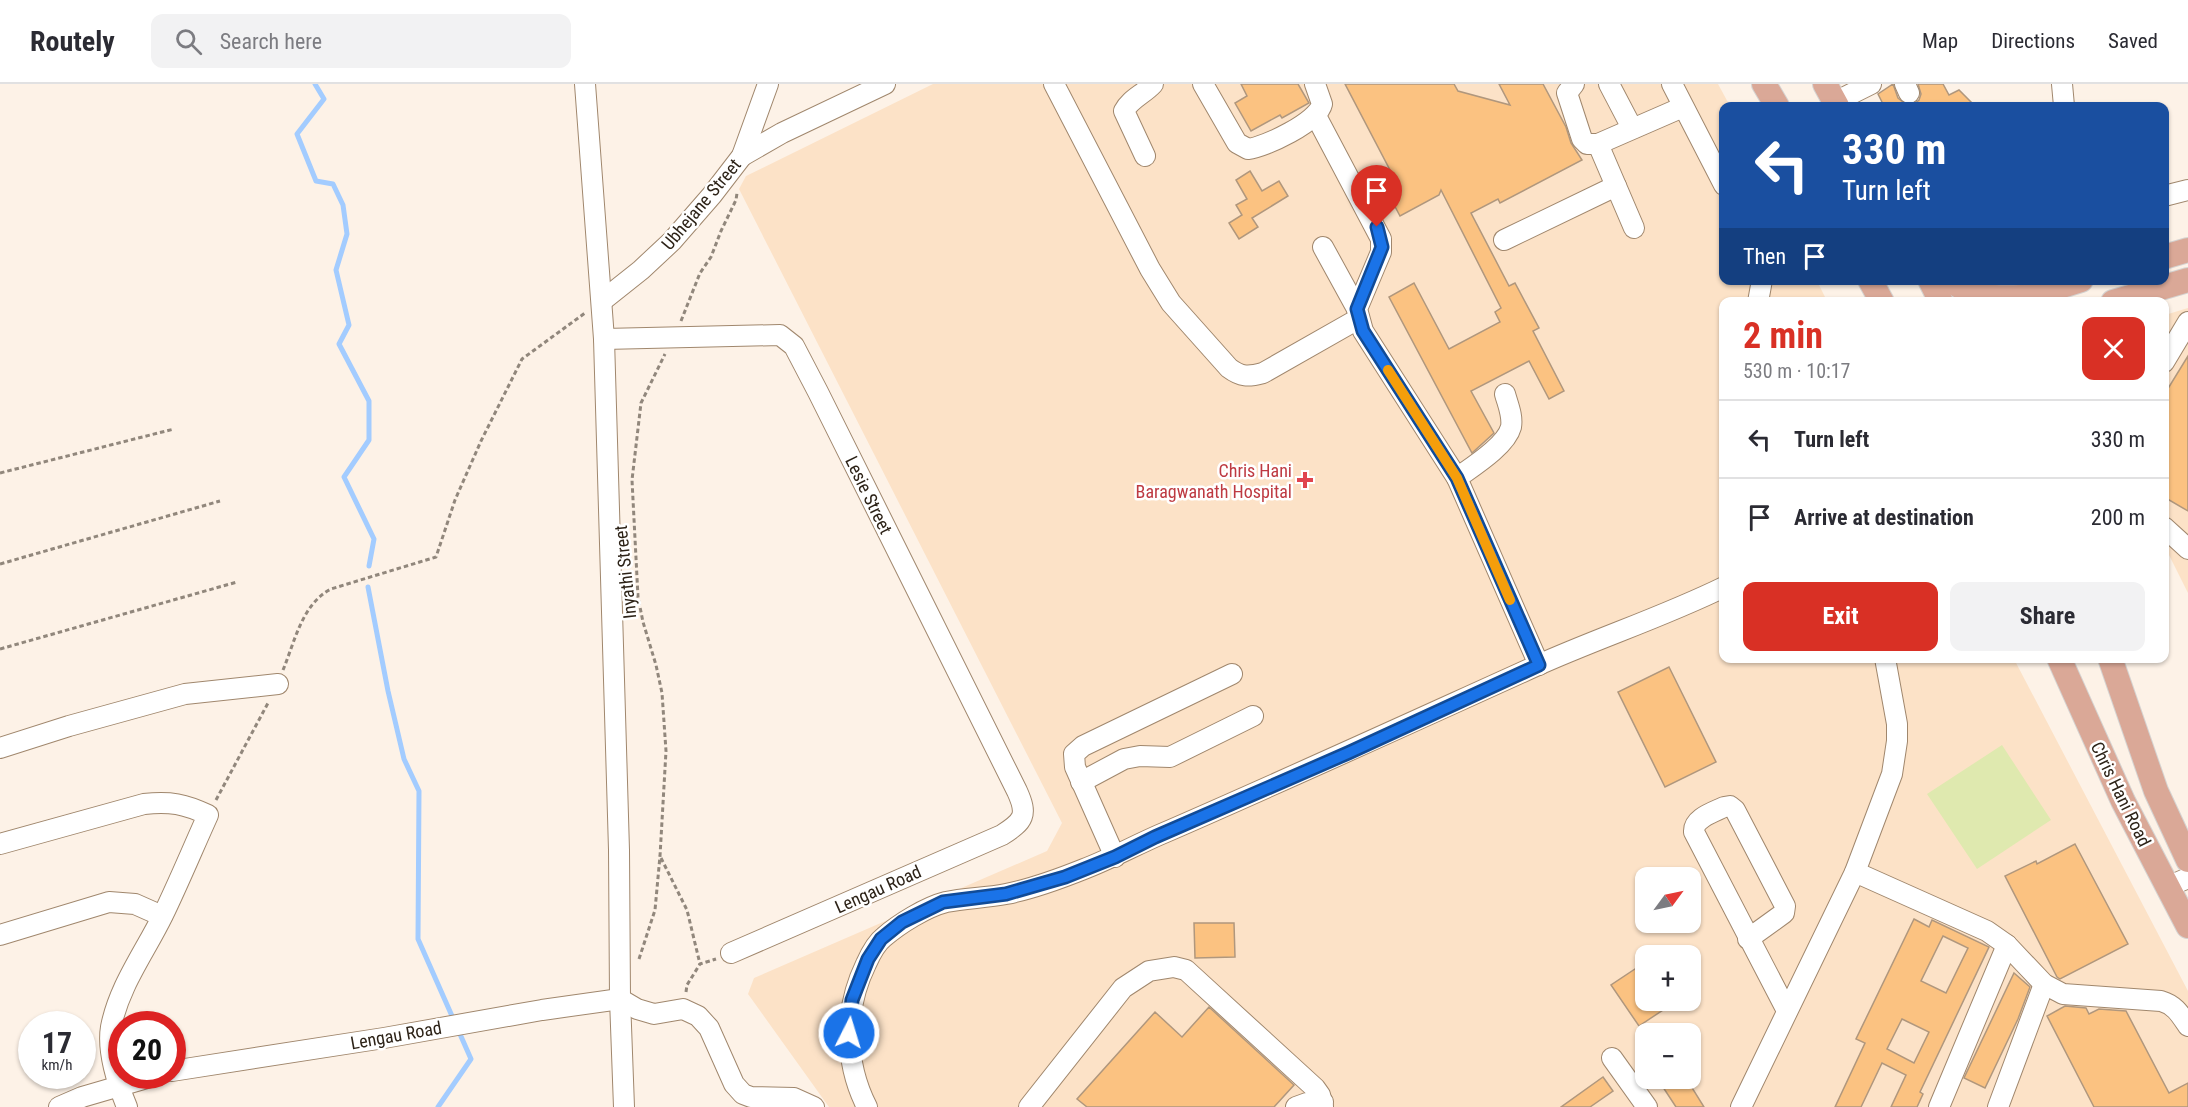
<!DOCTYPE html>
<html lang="en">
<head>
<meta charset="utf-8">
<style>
  :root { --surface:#fff; --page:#f2f2f3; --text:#2b2b33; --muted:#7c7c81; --line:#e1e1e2; --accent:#d93025 }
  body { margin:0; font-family:"Roboto Condensed",sans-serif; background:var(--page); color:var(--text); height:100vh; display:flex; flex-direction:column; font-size:22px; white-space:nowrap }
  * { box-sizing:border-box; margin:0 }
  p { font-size:20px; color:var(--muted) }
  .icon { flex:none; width:33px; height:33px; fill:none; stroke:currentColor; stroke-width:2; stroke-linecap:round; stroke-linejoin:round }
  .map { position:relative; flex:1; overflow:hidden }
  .sheet { position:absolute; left:1719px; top:213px; width:450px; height:366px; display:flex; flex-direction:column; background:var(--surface); border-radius:12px; box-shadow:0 2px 4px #0004 }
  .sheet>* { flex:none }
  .hud { position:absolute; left:1719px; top:18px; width:450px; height:183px; border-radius:12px; box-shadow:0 2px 4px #0004; background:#1a4fa0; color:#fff; overflow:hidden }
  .needle { width:39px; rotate:57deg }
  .controls { position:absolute; left:1635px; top:783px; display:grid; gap:12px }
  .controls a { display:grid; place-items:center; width:66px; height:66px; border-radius:12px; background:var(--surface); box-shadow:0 2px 4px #0004; font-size:30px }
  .speed { position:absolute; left:18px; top:927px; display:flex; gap:12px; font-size:30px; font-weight:700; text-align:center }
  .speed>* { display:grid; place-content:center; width:78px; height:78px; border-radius:50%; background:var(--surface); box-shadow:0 2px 4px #0004; line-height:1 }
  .speed small { font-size:15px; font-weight:400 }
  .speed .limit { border:9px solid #d22; background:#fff; color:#111 }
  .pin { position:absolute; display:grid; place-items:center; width:51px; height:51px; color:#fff; margin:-62px -26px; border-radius:50% 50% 50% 0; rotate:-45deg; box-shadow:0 0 6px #0007 }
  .pin .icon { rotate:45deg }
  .me { position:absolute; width:66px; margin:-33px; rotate:5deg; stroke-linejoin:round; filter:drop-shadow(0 0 4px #0008) }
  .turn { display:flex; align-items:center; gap:21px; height:126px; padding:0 24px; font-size:27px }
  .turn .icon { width:78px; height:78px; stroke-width:2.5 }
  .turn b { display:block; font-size:42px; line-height:51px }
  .then { display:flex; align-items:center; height:57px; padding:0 24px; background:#0003; gap:12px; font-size:22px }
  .round { display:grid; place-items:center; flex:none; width:63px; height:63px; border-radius:12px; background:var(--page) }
  .summary { display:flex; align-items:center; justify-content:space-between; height:102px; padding:0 24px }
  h1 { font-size:36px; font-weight:700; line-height:45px; color:var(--accent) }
  .action { display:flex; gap:12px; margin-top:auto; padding:12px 24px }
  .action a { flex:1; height:69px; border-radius:12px; background:var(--accent); color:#fff; font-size:24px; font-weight:700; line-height:69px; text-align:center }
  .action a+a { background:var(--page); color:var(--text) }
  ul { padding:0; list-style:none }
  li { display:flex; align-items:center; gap:18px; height:78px; padding:0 24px; border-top:2px solid var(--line) }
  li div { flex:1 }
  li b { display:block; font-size:22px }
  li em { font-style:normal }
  header { display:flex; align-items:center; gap:36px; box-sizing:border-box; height:84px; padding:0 30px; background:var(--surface); border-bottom:2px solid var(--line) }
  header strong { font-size:28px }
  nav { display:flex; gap:33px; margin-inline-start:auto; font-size:21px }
  .search { width:420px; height:54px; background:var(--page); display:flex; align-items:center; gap:15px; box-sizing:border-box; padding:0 21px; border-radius:12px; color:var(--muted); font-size:22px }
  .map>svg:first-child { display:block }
  .built { fill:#fce2c7; fill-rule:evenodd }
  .green { fill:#dfe9af }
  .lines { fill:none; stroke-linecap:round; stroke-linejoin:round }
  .stream { stroke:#a3ccff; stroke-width:5 }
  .building { fill:#fbc281; stroke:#b0977d; stroke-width:1.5; fill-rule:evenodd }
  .minor-casing { stroke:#a0876d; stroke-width:22 }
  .major-casing { stroke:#d5d3d1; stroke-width:26 }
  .path { stroke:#91877c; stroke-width:3; stroke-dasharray:4.5 3; stroke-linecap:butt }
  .minor { stroke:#fff; stroke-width:20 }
  .major { stroke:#daa897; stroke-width:24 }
  .route-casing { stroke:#114b97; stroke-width:15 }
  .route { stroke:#1a73e8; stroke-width:10 }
  .slow { stroke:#f59e0b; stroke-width:10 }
  .health-dot { fill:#e0444e; stroke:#fff; stroke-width:2 }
  .labels { text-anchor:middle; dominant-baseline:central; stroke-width:5; stroke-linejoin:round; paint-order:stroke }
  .street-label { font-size:18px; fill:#2d2318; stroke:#fff }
  .health-label { font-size:18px; fill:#be3a42; stroke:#fff; text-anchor:end }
</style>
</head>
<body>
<header>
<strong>Routely</strong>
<div class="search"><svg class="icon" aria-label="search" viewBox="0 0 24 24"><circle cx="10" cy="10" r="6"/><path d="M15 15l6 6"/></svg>Search here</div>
<nav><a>Map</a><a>Directions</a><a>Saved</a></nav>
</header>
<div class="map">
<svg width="2188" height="1023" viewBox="0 0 2188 1023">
  <rect width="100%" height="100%" fill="#fdf2e7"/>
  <g class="built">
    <path d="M933,0H1718L1730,22H1724V196L1817,197L1826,215L1825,218H1724V574L2014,575L2188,907V1023H829L748,910L754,894L1047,767L1062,739L739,105L746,92ZM1646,794H1690V838H1646ZM1646,872H1690V916H1646ZM1646,950H1690V994H1646Z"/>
    <path d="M2188,224V509L2165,463V231Z"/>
  </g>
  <path class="green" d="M2002,661L2051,736L1977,785L1927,710Z"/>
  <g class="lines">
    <g class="stream">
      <path d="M315,0L324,15L297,50L316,97L333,100L343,121L347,150L336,186L349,241L339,260L369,317V356L344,393L374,455L369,482"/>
      <path d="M368,503L388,607L404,675L419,707L418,855L471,975L438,1023"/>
    </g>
  </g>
  <g class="building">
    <path d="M1241,0H1298L1309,19L1282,34L1280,31L1251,47L1235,19L1247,12Z"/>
    <path d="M1345,0H1454L1458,7L1510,21L1499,0H1543L1566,43L1571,59L1582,76L1500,119L1498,115L1471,129L1509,202L1515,199L1539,244L1533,247L1564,307L1549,315L1529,277L1471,307L1494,349L1472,369L1389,213L1414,199L1449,265L1500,238L1495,228L1501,224L1441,106L1439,111L1400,132L1380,94L1391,88Z"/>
    <path d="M1893,0L1898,14L1907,21L1914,20L1919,16L1921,10L1918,0H1943L1949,11L1959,6L1975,22H1884L1878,10Z"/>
    <path d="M1250,87L1262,107L1279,97L1288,112L1252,134L1258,143L1239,155L1229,139L1242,131L1236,121L1247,115L1236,96Z"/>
    <path d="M2188,272V427L2164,413V311Z"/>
    <path d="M1669,583L1716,678L1665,703L1618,608Z"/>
    <path d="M2075,760L2128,860L2060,895L2057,893L2005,792L2036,777L2037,780Z"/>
    <path d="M1914,835L1929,843L1932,836L1989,863L1920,1008L1923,1010L1917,1023H1891L1906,991L1882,979L1861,1023H1835L1865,959L1856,955ZM1943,852L1968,864L1946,909L1921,897ZM1902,935L1929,948L1914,979L1887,965Z"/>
    <path d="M1194,839H1234L1235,873L1195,874Z"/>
    <path d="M1635,885L1646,901V916H1656L1663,926L1639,942L1611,901Z"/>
    <path d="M2014,889L2030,903L2018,935L1985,1004L1964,994Z"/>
    <path d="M2065,922L2086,924L2089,930L2099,925L2126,927L2169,1009L2188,999V1023H2094L2047,932Z"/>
    <path d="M1209,923L1294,1001L1274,1023H1087L1077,1015L1155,928L1182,953Z"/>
    <path d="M1603,993L1613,1007L1590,1023H1561Z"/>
    <path d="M1657,994H1686L1704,1023H1676Z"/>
  </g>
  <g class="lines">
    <defs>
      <g id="minor">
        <path d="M585,0L604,255L619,766L620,915L624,1023"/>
        <path d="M1054,0L1150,185L1171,219L1229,284C1241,293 1248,293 1263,289L1358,235"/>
        <path d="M1203,0L1237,59L1248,65C1265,63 1318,38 1322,20L1315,0"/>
        <path d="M1574,0L1567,9L1582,55L1587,60H1598L1683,23"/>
        <path d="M1609,0L1632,44"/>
        <path d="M1672,0L1724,101"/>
        <path d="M1905,0L1909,9"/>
        <path d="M2062,0L2064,22"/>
        <path d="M1835,18L1871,0"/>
        <path d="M1316,32L1381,155V168L1357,225L1363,247L1457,394"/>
        <path d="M1598,60L1634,144"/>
        <path d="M742,72L782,49L885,0"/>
        <path d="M1145,72L1124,27C1130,15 1144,10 1153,0"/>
        <path d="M2164,112L2188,106"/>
        <path d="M1504,156L1616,102"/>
        <path d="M1323,163L1357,225"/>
        <path d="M602,217L641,186L672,157L712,111L742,72L768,0"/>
        <path d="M1758,218L1762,196"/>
        <path d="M604,255L780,251L794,262L818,308L1017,707C1028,731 1024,737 1002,751L731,869"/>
        <path d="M2164,278L2188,238"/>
        <path d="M1505,310C1508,321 1513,332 1511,343C1506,362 1472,383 1457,394L1539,581"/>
        <path d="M2164,443L2188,465"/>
        <path d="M0,664L69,642L185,610L278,600"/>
        <path d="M1081,698L1124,675L1140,672L1170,673L1253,632"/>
        <path d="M0,760L144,720C170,717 185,720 208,731C193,764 179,798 163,831C145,868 119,902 111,943C107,967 118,1001 127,1023"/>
        <path d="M1115,773L1075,683L1074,670L1083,662L1232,590"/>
        <path d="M1855,788L1987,847L2007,861L2044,900L2063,910L2161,917C2175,921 2180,930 2188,942"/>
        <path d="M2167,803L2188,794"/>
        <path d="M0,851L109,818L135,820L162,832"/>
        <path d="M1748,855L1784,829L1785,822L1735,726L1730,722L1724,723C1714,728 1693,734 1694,748L1787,927"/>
        <path d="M1612,974L1647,1023"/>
        <path d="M172,987L384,954L542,926L620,915L637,925L654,930L683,925L698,932L709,944L734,1000L743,1010L751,1013L794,1014L814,1023"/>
        <path d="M59,1023L82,1013L154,992"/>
        <path d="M867,1023C844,978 844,925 866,880C870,871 876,859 884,853C899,840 926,823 946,818C965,814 986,814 1006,810C1032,805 1059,795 1084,785C1110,775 1134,762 1159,751C1286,696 1410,639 1536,582C1598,554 1663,533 1724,503"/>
        <path d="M1029,1023L1123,904L1149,887L1174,883L1186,886L1315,1004L1320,1011L1323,1023"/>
        <path d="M1296,1023L1307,1019L1323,1018"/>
        <path d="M1741,1023L1855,788L1892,690L1897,657V640L1885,574"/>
        <path d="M1939,1023L2007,861"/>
        <path d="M1998,1023L2044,900"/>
      </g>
      <g id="major">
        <path d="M1764,0L1777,22"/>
        <path d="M1825,0L1837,22"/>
        <path d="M2164,173L2188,166"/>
        <path d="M1870,196L1882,218"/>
        <path d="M1930,196L1941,218"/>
        <path d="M1950,196C1976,215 1994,214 2023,213"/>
        <path d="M2011,218L2081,196"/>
        <path d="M2113,218L2188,196"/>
        <path d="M2059,574L2123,717L2188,842"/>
        <path d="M2110,574L2156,707L2188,776"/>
      </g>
    </defs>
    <use href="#minor" class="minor-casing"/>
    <use href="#major" class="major-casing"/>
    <g class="path">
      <path d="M681,237L700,189L711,173L721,147L736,116L737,109"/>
      <path d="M0,389L174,345"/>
      <path d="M0,480L220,417"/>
      <path d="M0,565L237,498"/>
      <path d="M283,586C295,557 302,520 331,505L436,473L455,416L481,357L522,275L585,229"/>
      <path d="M216,716L268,619"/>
      <path d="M661,774L687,826L700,880"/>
      <path d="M639,875L655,826L660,772L666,667L662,609L656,581L643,538L638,513L632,396L641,319L665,270"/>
      <path d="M686,908L687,901L700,880L716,875"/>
    </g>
    <use href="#minor" class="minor"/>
    <use href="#major" class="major"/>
  </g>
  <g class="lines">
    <defs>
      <path id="route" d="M849,949L852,916L868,875L881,855L902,838L943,818L1006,810L1065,793L1115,773L1155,753L1348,669L1539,581L1457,394L1363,247L1357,225L1382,163L1377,143"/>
    </defs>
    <use href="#route" class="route-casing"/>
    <use href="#route" class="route"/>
    <path class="slow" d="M1388,286L1457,394L1510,516"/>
  </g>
  <path class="health-dot" d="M1302 387h6v6h6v6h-6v6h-6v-6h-6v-6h6z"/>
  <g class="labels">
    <g class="street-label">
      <text transform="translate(701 120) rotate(-50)">Ubhejane Street</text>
      <text transform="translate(869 411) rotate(64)">Lesie Street</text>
      <text transform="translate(625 488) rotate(-96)">Inyathi Street</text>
      <text transform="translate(2121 710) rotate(64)">Chris Hani Road</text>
      <text transform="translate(878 805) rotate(-24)">Lengau Road</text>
      <text transform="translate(396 951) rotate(-10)">Lengau Road</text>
    </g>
    <g class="health-label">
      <text x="1292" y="386">Chris Hani<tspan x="1292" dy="21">Baragwanath Hospital</tspan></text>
    </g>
  </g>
</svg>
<div class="controls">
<a><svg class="needle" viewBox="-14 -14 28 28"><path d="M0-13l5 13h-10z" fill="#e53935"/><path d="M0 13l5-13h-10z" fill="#7c7c81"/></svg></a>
<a>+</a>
<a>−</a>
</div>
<div class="speed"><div>17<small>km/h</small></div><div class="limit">20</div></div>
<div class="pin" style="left:1377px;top:143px;background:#d93025"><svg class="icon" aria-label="arrive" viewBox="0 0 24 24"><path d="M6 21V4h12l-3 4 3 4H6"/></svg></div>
<svg class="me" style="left:849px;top:949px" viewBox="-20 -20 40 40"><circle r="17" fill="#1a73e8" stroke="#fff" stroke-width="3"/><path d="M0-11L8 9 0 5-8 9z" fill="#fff"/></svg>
<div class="hud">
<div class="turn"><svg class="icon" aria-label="left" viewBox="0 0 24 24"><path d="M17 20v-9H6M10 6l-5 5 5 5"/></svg><div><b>330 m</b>Turn left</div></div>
<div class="then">Then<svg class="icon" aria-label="arrive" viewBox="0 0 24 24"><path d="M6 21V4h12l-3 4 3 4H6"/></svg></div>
</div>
<section class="sheet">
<div class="summary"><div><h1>2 min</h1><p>530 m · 10:17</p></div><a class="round" style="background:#d93025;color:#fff"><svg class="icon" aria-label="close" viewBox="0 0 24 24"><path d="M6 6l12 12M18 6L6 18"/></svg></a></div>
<ul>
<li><svg class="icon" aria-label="left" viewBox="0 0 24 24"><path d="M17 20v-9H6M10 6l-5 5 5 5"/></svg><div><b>Turn left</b></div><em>330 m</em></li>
<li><svg class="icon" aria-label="arrive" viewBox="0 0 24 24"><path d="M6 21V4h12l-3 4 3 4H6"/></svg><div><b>Arrive at destination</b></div><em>200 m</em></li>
</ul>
<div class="action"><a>Exit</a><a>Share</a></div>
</section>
</div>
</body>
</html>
